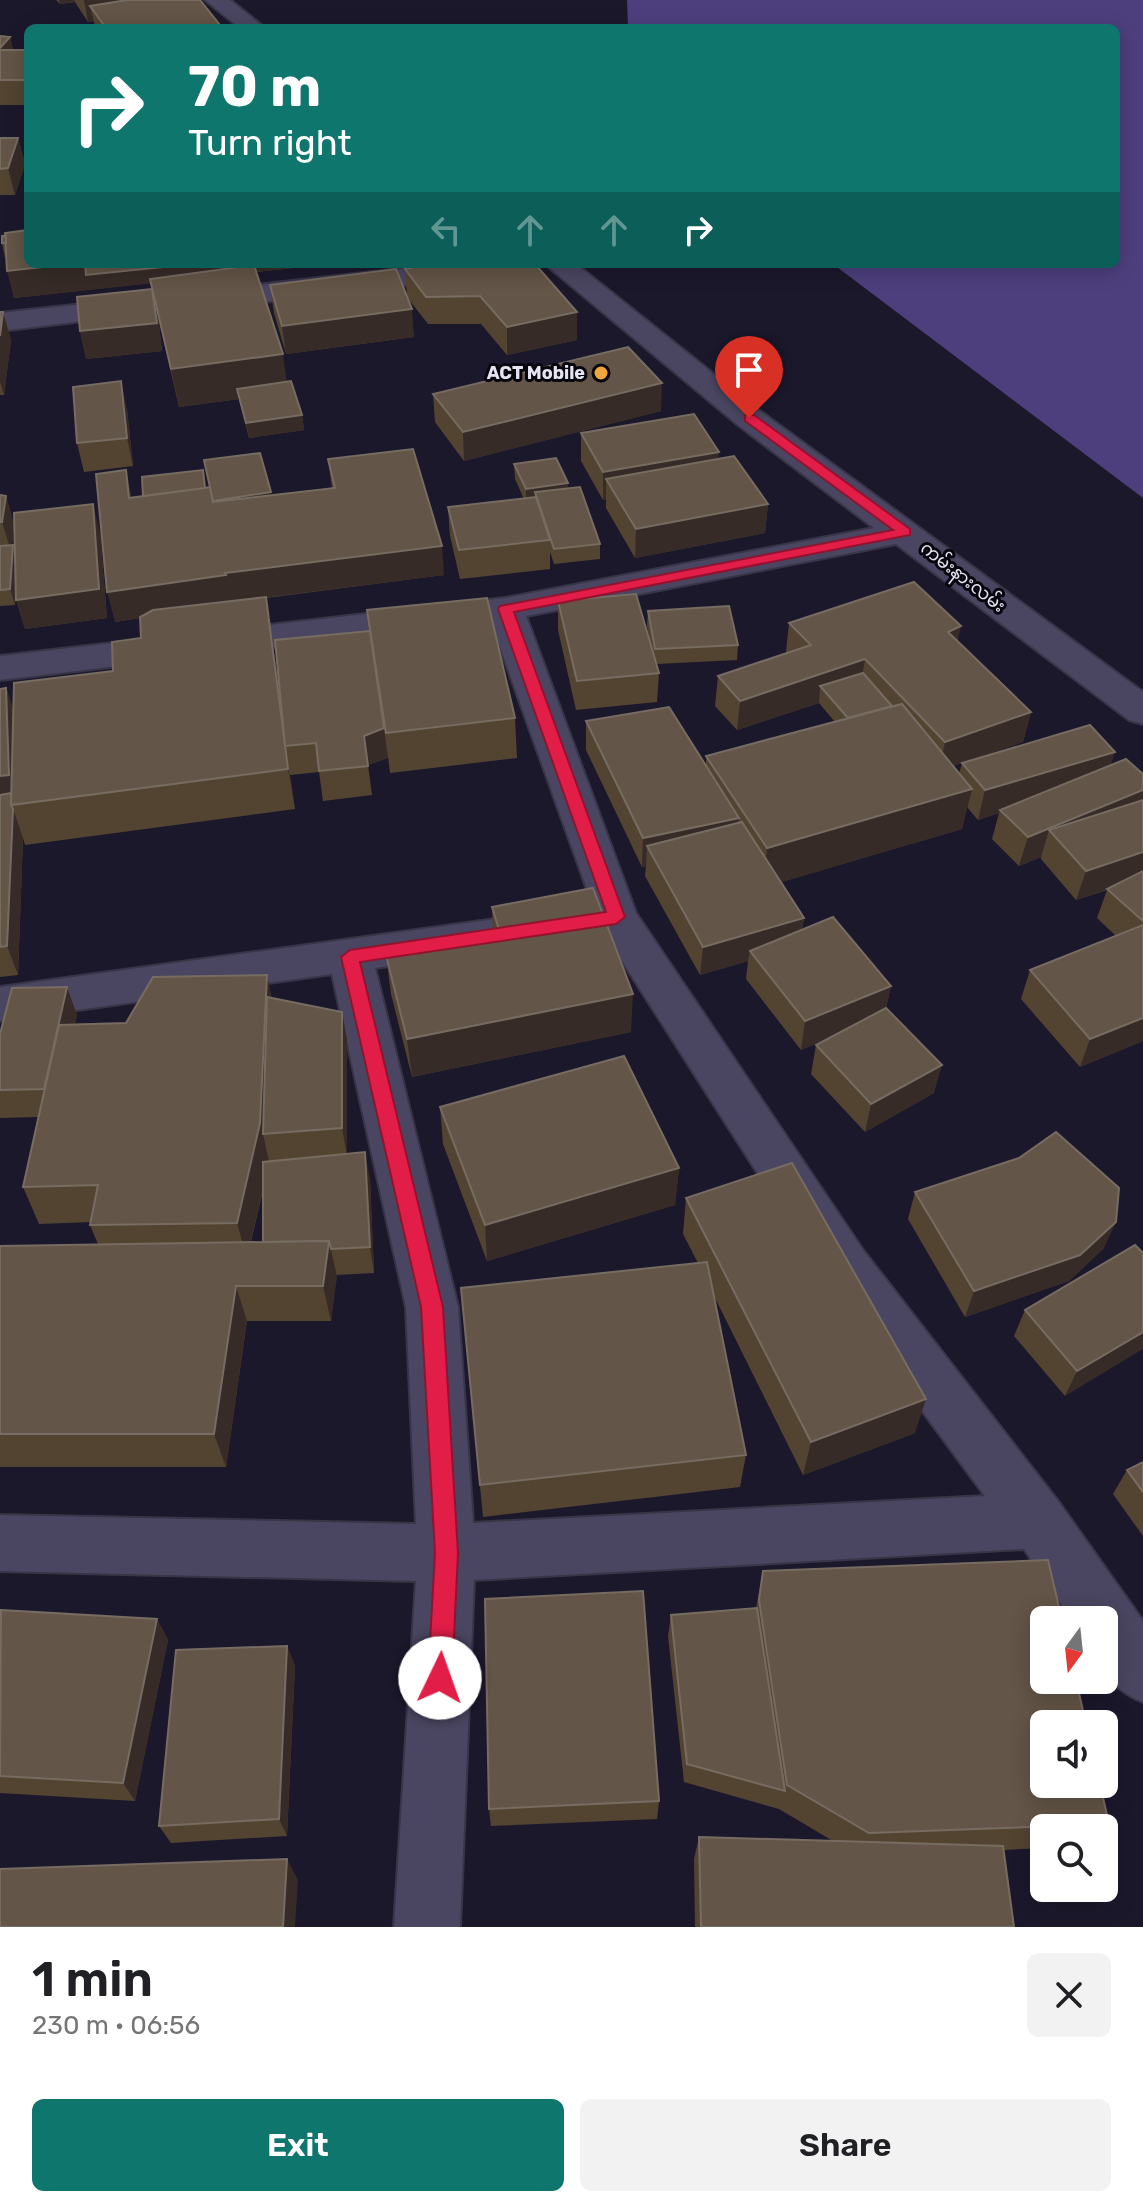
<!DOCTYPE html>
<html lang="en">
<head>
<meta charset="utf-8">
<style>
  :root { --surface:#fff; --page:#f2f2f2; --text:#202124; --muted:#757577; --accent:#0f766e }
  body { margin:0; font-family:Rubik,"Noto Sans Myanmar",sans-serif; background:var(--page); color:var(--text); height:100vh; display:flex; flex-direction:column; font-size:30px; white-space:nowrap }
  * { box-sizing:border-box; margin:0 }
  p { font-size:26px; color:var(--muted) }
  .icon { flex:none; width:44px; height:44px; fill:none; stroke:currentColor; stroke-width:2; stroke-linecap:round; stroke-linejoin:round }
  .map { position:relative; height:1927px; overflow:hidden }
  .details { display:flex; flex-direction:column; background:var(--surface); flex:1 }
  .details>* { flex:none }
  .banner { position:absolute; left:24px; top:24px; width:1096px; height:244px; border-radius:12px; box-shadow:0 4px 20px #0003; background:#0f766e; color:#fff; overflow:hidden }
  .needle { width:52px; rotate:195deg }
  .tools { position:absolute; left:1030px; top:1606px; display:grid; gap:16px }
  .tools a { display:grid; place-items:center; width:88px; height:88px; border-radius:12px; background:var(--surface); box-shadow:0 4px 20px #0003; font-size:40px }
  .pin { position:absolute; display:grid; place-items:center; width:68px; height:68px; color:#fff; margin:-82px -34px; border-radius:50% 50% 50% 0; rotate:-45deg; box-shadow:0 0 8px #0007 }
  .pin .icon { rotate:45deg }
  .me { position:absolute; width:88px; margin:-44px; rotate:3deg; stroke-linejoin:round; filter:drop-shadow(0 0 6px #0008) }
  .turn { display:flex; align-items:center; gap:28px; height:168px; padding:0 32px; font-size:36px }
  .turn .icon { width:104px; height:104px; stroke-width:2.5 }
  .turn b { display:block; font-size:56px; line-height:68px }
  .lanes { display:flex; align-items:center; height:76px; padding:0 32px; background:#0003; justify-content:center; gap:40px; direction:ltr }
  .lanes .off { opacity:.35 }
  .round { display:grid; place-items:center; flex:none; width:84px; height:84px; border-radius:12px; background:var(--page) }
  .overview { display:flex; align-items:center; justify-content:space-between; height:136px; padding:0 32px }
  h1 { font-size:48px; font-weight:600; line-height:60px }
  .button { display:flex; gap:16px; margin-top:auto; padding:16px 32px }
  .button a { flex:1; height:92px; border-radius:12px; background:var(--accent); color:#fff; font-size:32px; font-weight:600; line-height:92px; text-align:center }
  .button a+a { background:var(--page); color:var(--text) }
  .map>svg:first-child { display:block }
  .water { fill:#4d3f7d }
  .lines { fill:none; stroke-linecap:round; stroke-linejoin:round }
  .minor-casing { stroke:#383548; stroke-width:4 }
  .minor { fill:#4a4661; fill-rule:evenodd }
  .wall { fill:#534432; fill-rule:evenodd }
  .shaded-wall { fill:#362b27 }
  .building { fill:#635547; stroke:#776c62; stroke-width:2 }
  .route { fill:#e11d48; stroke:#92132f; stroke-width:2 }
  .poi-dot { fill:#efa73d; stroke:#07050d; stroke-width:3 }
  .labels { text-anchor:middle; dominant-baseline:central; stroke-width:6; stroke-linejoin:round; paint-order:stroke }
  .far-poi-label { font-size:18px; font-weight:bold; fill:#e6e4f2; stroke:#07050d; text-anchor:end }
  .far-street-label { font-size:18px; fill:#e6e4f2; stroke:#07050d }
</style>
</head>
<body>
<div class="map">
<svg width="1143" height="1927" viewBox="0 0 1143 1927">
  <rect width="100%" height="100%" fill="#1c182c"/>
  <path class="water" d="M627,0H1143V498L833,264H1116V28H628Z"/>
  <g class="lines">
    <defs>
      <g id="minor">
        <path d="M205,0H230L265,28H240Z"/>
        <path d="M445,264H533L529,270L519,272L203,309L193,306L189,300L193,294L203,291Z"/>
        <path d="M545,264H576L760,411L1143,692V724L1129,720L896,544L526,616L636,913L863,1250L1058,1501L1143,1621V1702C1099,1684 1104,1662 1104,1620H1072L1024,1549L474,1580L460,1927H394L416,1581L0,1571V1515L416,1524L406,1307L332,974L0,1021V987L532,914L547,919L554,930L547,941L532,946L375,968L458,1307L473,1523L985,1496L827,1282L601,928L491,622L0,680V656L505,598L874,528L738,425Z"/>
        <path d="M139,298L149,301L154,307L149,313L0,331V313Z"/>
      </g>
    </defs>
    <use href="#minor" class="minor-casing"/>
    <use href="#minor" class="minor"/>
  </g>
  <g class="wall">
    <path d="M56,0H200L220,25V28H95L94,22H88L75,2L60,4Z"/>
    <path d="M0,36L10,37L13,50H28V105H0Z"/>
    <path d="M0,138H18L25,164L15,195H0Z"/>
    <path d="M2,243L331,264L256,272L287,382L302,415L304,430L249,438L239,399L179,407L158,316L162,351L86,359L80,331L152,289L151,283L14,298L6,257L5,258Z"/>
    <path d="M429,264L577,340L507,355L481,324H428L407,297L414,337L286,354L274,313L270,285L407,296L405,269Z"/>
    <path d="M0,312H3L11,340L4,395H0Z"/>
    <path d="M433,394L661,411L464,461L435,422Z"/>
    <path d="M127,409L133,466L84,472L77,443Z"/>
    <path d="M581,433L719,459L768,504L765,533L635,558L606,508V500H603L581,461Z"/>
    <path d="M328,459L444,575L266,598L282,708L369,631L367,610L515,718L517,758L390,773L387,748L388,758L368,765L372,795L323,801L319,772L290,775L295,809L25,845L23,838L18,975L0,977V689L6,688L13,709L113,671L141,638L140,618L115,622L132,497L206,488L271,495L332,489Z"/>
    <path d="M514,464L568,488L600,544V559L554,564L550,552V569L460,579L450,536L448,507L524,499L515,479Z"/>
    <path d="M0,495L6,496L14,525L12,545L15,553L100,533L107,618L25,629L16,600V585L15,605L0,606Z"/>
    <path d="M558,601L651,645L647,626L648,611L738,645L737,660L656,664L659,673L657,702L576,710L558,630Z"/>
    <path d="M789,623L958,641L1031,712L1023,742L967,761L1111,765L1143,774V1041L1080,1067L1021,999L1030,970L1116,936L1097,918L1107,890L1076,900L1041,859V857L1019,866L992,839L999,813L978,820L967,807L962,829L781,882L804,918L802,930L891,986L886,1008L934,1093L865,1132L811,1074L816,1045L833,1036L801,1050L746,979L748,961L700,975L645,876L646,866L642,867L586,750V721L706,765V756L835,722L819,703L737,730L715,706L718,676L787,653L786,652ZM962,763L959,774L953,766Z"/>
    <path d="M492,907L631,1032L412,1077L391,994L386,955L493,935Z"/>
    <path d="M67,987L77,1015L75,1024L126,1023L271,998L342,1012L347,1040V1153L370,1179L374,1273L336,1275L331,1321H247L226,1467H0V1246L98,1244L90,1225L91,1222L39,1224L23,1187L38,1117L0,1118V1034ZM263,1190V1242H251Z"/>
    <path d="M440,1107L679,1168L675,1205L487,1261L443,1144Z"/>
    <path d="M915,1192L1104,1248L1069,1281L965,1317L908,1219Z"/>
    <path d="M686,1198L915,1433L803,1475L714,1296L746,1455L740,1487L483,1517L461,1288L698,1263L683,1234Z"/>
    <path d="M1143,1253L1065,1396L1014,1336L1025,1310Z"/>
    <path d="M1143,1462V1536L1113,1494L1127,1470Z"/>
    <path d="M763,1571L1109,1824L1104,1829V1828H1044V1848L1003,1850L1014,1927H695L694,1859L699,1837L833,1841L779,1809L684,1782L668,1636L671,1615L756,1608Z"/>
    <path d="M0,1614L157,1619L168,1640L135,1801L0,1793Z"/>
    <path d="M287,1646L295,1666L287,1836L171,1843L159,1826Z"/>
    <path d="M659,1801L657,1819L491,1826L489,1809Z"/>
  </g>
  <g class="shaded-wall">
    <path d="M59,0H74L75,2L60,4Z"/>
    <path d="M84,0H178L90,6L94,22H88Z"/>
    <path d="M10,37L13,50L0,61V48Z"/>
    <path d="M18,138L25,164L15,195L8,168Z"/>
    <path d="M70,264H331L14,298L7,271Z"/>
    <path d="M152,289L158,316L162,351L86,359L80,331Z"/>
    <path d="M412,309L414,337L286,354L282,326Z"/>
    <path d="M3,312L11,340L4,395L0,382V336Z"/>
    <path d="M577,312V340L507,355V327Z"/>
    <path d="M283,354L288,392L237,389L239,399L179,407L171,369Z"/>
    <path d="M121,381L127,409L133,466L127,438Z"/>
    <path d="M662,383L661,411L464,461L463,432Z"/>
    <path d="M302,415L304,430L249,438L246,423Z"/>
    <path d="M719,452L717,481L606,479V500H603V472Z"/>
    <path d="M126,470L132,499L129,498Z"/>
    <path d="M568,483V498L535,492V503L526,505V489Z"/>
    <path d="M271,492L273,507L213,501Z"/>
    <path d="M6,496L14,525L11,551L2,522Z"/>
    <path d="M93,504L100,533L107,618L25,629L16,600Z"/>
    <path d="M768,504L765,533L635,558L636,529Z"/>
    <path d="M13,545L17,560L15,605L10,589Z"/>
    <path d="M442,546L444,575L231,602V604L115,622L107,592L225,573Z"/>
    <path d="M266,598L272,637L286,746H285L295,809L288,769Z"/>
    <path d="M961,626L955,655L948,632Z"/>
    <path d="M865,659L860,689L820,686L819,703L737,730L740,701Z"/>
    <path d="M6,688L16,717L13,805L0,807V776Z"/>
    <path d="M1031,712L1023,742L939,771L945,742Z"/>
    <path d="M384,728L388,758L368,765L364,736Z"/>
    <path d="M1115,752L1106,781L1000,810L999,813L978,820L985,790Z"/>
    <path d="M972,789L962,829L762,888L767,848Z"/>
    <path d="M1143,790V815L1049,830L1041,857L1019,866L1028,837Z"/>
    <path d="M13,809L23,838L18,975L7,946Z"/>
    <path d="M739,818L736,847L647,846L646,866L642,867L643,838Z"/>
    <path d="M1143,852V877L1076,900L1086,871Z"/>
    <path d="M804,918L799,947L750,951L748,961L700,975L703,947Z"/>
    <path d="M267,975L275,1013L263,1134L269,1161L247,1259L237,1223Z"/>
    <path d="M891,986L884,1015L801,1050L805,1021Z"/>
    <path d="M67,987L77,1015L56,1117L45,1089Z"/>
    <path d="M633,994L631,1032L412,1077L407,1039Z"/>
    <path d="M342,1012L347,1040V1156L342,1128Z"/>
    <path d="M1143,1018V1041L1080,1067L1090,1039Z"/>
    <path d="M942,1065L934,1093L865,1132L871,1104Z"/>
    <path d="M365,1152L370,1179L374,1273L370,1247Z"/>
    <path d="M679,1168L675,1205L487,1261L485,1225Z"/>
    <path d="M1116,1222L1104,1248L1069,1281L965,1317L974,1291Z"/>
    <path d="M329,1241L337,1277L331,1321L323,1286Z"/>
    <path d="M236,1286L247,1321L226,1467L214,1434Z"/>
    <path d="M1143,1332V1349L1065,1396L1077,1371Z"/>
    <path d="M926,1399L915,1433L803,1475L811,1442Z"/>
    <path d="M157,1619L168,1640L135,1801L123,1783Z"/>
    <path d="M287,1646L295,1666L287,1836L279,1819Z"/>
    <path d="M287,1859L298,1880L295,1927H283Z"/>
  </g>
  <g class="building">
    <path d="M127,0H200L220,25L204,28H106L90,6Z"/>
    <path d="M0,36L10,37L0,48Z"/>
    <rect x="0" y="50" width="28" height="30"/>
    <path d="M0,138H18L8,168L0,169Z"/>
    <path d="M28,230V264H70L7,271L5,233Z"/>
    <rect x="2" y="236" width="4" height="7"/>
    <path d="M85,264H193L86,275Z"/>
    <path d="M429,264H535L577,312L507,327L480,296L426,297L405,269Z"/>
    <path d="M254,265L283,354L171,369L150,279Z"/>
    <path d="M396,269L412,309L282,326L270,285Z"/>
    <path d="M152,289L157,323L80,331L77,297Z"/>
    <path d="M0,312H3L0,336Z"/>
    <path d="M628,347L662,383L463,432L433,394Z"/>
    <path d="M121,381L127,438L77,443L73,387Z"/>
    <path d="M291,381L302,415L246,423L237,389Z"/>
    <path d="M694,414L719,452L603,472L581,433Z"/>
    <path d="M413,449L442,546L225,573L226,575L107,592L96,474L126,470L129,498L210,487L213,502L335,488L328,459Z"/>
    <path d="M260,453L271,492L213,501L204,460Z"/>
    <path d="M734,456L768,504L636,529L606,479Z"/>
    <path d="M556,458L568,483L526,489L514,464Z"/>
    <path d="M203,470L205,488L143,496L142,477Z"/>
    <path d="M580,487L600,544L554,549L535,492Z"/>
    <path d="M0,495L6,496L2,522H0Z"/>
    <path d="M536,497L550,540L459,550L448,507Z"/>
    <path d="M93,504L99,589L16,600L14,513Z"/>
    <path d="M13,545L10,589L0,590V546Z"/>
    <path d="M914,582L961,626L948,632L1031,712L945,742L865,659L740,701L718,676L811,645L789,623Z"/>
    <path d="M636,594L659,673L577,681L558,601Z"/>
    <path d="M266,597L288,769L11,805L14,683L113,671L112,642L141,638L140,617L153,610Z"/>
    <path d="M487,598L515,718L386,733L367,610Z"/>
    <path d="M729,606L738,645L655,649L648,611Z"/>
    <path d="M370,631L384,728L364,736L368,766L319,771L316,743L285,746L275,640Z"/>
    <path d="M863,673L892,706L848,718L820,686Z"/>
    <path d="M6,688L9,775L0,776V689Z"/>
    <path d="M902,704L972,789L767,848L706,756Z"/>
    <path d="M669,707L739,818L643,838L586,721Z"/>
    <path d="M1090,725L1115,752L985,790L962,763Z"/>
    <path d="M1126,759L1143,774V790L1028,837L1000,810Z"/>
    <path d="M11,793V805L13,809L7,946L0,947V795Z"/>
    <path d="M1143,800V852L1086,871L1049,830Z"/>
    <path d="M742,822L804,918L703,947L647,846Z"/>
    <path d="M1143,871V921L1107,889Z"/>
    <path d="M593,888L633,994L407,1039L386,955L500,933L492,907Z"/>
    <path d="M833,917L891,986L805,1021L750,951Z"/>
    <path d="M1143,925V1018L1090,1039L1030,970Z"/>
    <path d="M267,975L260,1123L237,1223L90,1225L98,1185L23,1187L59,1025L126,1023L153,977Z"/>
    <path d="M67,987L44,1089L0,1090V1034L12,988Z"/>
    <path d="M267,997L342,1012V1128L263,1134Z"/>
    <path d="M886,1008L942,1065L871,1104L816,1045Z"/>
    <path d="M624,1056L679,1168L485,1225L440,1107Z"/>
    <path d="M1056,1132L1119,1188L1116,1222L1080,1255L974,1291L915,1192L1019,1158Z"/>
    <path d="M365,1152L370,1247L331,1249L329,1241L263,1242V1162Z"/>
    <path d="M792,1163L926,1399L811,1442L686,1198Z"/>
    <path d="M329,1241L323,1286H236L214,1434H0V1246Z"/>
    <path d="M1135,1245L1143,1253V1332L1077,1371L1025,1310Z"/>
    <path d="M707,1262L746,1455L480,1485L461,1288Z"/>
    <path d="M1143,1462V1492L1127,1470Z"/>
    <path d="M1048,1560L1062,1620H1044V1680H1076L1086,1724H1044V1784H1100L1109,1824L869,1833L787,1785L759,1600L763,1571Z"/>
    <path d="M643,1591L659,1801L489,1809L485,1599Z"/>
    <path d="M757,1608L785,1791L687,1764L671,1615Z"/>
    <path d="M1,1610L157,1619L123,1783L0,1776Z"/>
    <path d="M287,1646L279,1819L159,1826L176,1650Z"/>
    <path d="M699,1837L1003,1846L1014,1927H701Z"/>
    <path d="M287,1859L283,1927H0V1869Z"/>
  </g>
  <path class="route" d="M745,415H754L910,529V535L514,612L625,917L616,924L360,962L443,1307L458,1553L452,1678L449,1686L440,1690L431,1686L428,1678L435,1553L421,1307L341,957L350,950L606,912L498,609L500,606L893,530L745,421Z"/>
  <circle class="poi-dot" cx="601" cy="373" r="8"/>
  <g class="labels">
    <g class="far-poi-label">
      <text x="585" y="373">ACT Mobile</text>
    </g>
    <g class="far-street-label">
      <text transform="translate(963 577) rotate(38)">ကမ်းနားလမ်း</text>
    </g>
  </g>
</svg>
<div class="tools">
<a><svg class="needle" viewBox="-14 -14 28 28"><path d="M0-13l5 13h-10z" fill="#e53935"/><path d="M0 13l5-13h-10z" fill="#757577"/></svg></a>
<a><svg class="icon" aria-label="sound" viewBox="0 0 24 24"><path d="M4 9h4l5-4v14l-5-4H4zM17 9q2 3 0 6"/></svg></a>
<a><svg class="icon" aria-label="search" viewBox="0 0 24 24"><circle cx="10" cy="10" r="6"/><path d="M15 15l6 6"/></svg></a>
</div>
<div class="pin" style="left:749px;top:418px;background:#d93025"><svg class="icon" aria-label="arrive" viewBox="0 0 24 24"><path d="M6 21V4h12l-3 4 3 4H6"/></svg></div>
<svg class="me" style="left:440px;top:1678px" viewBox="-20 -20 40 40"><circle r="19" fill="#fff"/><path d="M0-13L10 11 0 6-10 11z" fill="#e11d48"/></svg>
<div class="banner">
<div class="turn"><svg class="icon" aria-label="right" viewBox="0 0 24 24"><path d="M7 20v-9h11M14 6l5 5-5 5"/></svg><div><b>70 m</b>Turn right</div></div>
<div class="lanes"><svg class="icon off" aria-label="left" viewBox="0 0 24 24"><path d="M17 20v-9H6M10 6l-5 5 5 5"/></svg><svg class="icon off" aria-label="ahead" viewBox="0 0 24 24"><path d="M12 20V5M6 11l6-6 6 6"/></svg><svg class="icon off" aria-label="ahead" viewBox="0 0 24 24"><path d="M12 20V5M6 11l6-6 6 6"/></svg><svg class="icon" aria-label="right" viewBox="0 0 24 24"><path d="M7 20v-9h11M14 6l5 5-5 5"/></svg></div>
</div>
</div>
<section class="details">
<div class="overview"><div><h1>1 min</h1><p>230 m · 06:56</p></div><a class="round"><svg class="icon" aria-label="close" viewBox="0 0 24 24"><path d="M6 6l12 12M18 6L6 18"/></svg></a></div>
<div class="button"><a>Exit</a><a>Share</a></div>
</section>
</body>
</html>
